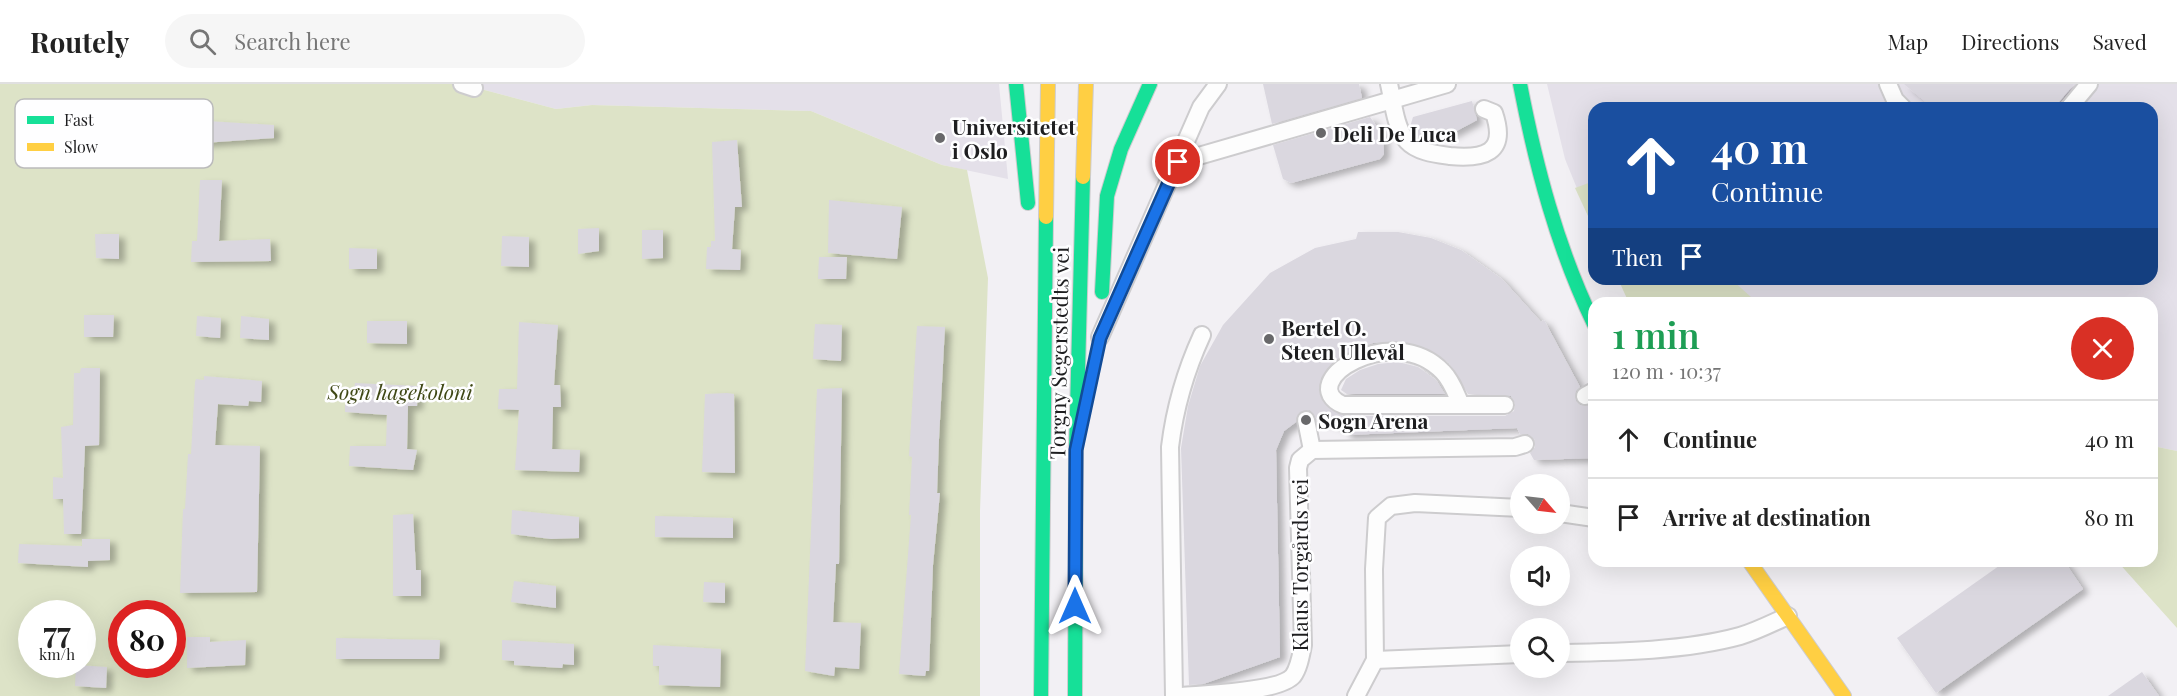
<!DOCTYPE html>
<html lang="en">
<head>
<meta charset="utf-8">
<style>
  :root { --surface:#fff; --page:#f6f6f6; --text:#222; --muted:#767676; --line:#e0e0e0 }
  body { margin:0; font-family:"Playfair Display",serif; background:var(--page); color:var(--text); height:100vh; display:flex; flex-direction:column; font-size:22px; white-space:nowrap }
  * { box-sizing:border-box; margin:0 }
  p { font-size:20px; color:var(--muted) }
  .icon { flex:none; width:33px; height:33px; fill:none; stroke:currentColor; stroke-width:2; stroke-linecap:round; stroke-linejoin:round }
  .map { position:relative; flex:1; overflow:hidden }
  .panel { position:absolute; left:1588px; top:213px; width:570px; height:270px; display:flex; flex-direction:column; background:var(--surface); border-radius:18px; box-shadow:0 6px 24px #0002 }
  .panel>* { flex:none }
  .hud { position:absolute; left:1588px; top:18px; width:570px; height:183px; border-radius:18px; box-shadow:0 6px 24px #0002; background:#1a4fa0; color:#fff; overflow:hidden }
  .needle { width:39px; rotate:118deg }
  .tools { position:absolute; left:1510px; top:390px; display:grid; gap:12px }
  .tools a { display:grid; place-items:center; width:60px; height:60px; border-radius:50%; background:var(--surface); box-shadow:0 6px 24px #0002; font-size:30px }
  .speed { position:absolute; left:18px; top:516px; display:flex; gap:12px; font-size:30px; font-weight:700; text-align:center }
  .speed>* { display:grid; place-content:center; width:78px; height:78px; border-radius:50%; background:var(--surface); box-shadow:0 6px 24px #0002; line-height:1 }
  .speed small { font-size:15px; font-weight:400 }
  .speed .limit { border:9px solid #d22; background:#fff; color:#111 }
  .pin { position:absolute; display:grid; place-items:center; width:51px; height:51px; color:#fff; margin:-26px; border:3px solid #fff; border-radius:50%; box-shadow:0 2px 6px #0007 }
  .me { position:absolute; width:66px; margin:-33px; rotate:0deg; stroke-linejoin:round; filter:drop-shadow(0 0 4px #0008) }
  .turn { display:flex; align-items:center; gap:21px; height:126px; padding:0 24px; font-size:27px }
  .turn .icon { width:78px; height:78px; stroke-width:2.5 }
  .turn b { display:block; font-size:42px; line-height:51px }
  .then { display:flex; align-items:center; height:57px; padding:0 24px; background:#0003; gap:12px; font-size:22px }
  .round { display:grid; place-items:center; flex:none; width:63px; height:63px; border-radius:32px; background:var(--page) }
  .overview { display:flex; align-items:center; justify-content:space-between; height:102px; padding:0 24px }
  h1 { font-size:36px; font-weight:600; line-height:45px; color:#1e9e55 }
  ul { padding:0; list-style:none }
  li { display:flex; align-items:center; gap:18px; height:78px; padding:0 24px; border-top:2px solid var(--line) }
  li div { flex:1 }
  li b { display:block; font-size:22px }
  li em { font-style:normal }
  header { display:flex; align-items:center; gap:36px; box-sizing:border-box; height:84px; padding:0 30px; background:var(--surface); border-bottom:2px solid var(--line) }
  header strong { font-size:28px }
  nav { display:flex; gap:33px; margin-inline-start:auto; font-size:21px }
  .search { width:420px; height:54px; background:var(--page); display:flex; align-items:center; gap:15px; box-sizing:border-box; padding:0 21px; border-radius:33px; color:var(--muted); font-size:22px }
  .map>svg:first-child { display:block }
  .built { fill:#e4e0e9 }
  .green { fill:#dde3c7; fill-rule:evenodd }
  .building { fill:#dad7df; fill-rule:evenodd; filter:url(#shadow) }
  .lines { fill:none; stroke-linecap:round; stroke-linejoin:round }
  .lane-casing { stroke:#cdccce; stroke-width:20 }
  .fast-casing { stroke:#cdccce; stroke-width:16 }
  .slow-casing { stroke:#cdccce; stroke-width:16 }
  .lane { stroke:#fdfdfd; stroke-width:16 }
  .fast { stroke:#16e098; stroke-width:14 }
  .slow { stroke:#ffcf43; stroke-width:14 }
  .route-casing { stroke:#114b97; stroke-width:15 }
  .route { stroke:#1a73e8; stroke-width:10 }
  .poi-dot { fill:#68686a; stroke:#fefeff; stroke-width:2 }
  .labels { text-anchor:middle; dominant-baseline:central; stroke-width:5; stroke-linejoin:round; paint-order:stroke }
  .poi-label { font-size:21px; font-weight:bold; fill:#1e1e20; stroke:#fefeff; text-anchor:start }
  .street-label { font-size:21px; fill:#1e1e20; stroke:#fefeff }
  .park-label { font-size:21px; font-style:italic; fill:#3f4816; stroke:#fefeff }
  .key { fill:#fefeff; stroke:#bbbbbc; stroke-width:1.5 }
  .key-label { font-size:16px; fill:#1e1e20 }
</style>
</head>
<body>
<header>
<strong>Routely</strong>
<div class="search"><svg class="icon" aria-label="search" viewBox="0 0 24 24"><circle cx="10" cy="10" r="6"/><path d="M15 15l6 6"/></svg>Search here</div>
<nav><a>Map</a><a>Directions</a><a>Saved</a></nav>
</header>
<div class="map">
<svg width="2177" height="612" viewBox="0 0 2177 612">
  <defs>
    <filter id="shadow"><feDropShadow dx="6" dy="4" stdDeviation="3" flood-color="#0004"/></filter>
  </defs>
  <rect width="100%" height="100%" fill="#f2f0f4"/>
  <g class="built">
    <path d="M462,0H999L1008,95L942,81L811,27L592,21L556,25Z"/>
    <path d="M1547,0H2177V367L2153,362L2152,219H1688L1629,195H2152V24H1594V146L1565,75Z"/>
  </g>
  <g class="green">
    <path d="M0,0H462L556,25L592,21L811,27L942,81L967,86L988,194L980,427V612H0ZM32,530H82V580H32ZM122,530H172V580H122Z"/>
    <path d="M1594,97V145L1575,104Z"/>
    <path d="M1618,195H1731L1751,213L1819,219H1629Z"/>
    <path d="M2153,362L2177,367V544L2117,477H2152Z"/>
  </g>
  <g class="building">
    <path d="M1263,0H1359L1362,14L1272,40Z"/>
    <path d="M1904,0H2074L2054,24H1933Z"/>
    <path d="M1472,17L1477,36L1449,51L1447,45L1418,52L1410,43L1413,33Z"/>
    <path d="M1370,33L1383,51L1384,70L1380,75L1291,99L1283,95L1273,61Z"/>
    <path d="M191,36L274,41V54L189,60Z"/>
    <path d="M737,56L742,123H735L732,165L741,166L740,186L706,185L707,163H711V157H715L712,58Z"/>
    <path d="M200,96H222L219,157L270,155L271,177L191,178L192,157H197Z"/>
    <path d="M829,116L902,123L897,175L828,169Z"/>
    <path d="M599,144V167L578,170V145Z"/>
    <path d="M642,146H663V174L642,175Z"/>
    <path d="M1358,148H1398L1431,154L1461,166L1502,195L1541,238L1544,236L1580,303L1576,307V317L1580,321H1590L1594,330V374L1534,376L1530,369L1535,363V356L1528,350H1520L1517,344L1345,351V344L1316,334L1310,326L1300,328L1296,338L1284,347L1276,366L1280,573L1203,600L1189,601L1181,364L1188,322L1200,282L1223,241L1270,189L1315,164L1356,155ZM1401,257L1428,265L1449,279L1468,310L1511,312L1515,320L1514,327L1505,332H1343L1322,316L1321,294L1333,278L1352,267L1373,259Z"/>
    <path d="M95,150H119V175L96,174Z"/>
    <path d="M502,152L529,153V183L501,182Z"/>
    <path d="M349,164L377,165V185H349Z"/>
    <path d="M819,173H847L846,195H818Z"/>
    <path d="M84,231H114L113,253H84Z"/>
    <path d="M197,232L221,234L220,254L196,252Z"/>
    <path d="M241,232L269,235V256L240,254Z"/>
    <path d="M367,237H407V260L367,259Z"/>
    <path d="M519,238L558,241L554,301H560L561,323H553L552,365L580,366L579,388L515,386L519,326L498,325L499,305H517Z"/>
    <path d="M815,240L842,241L841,277L813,275Z"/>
    <path d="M917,242L945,243L939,355L937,409H940L933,481L929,587H926L925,592L899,590L911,431H909L912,373L909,372Z"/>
    <path d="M1398,278L1418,283L1436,296L1445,310H1347L1341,306L1346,295L1360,286L1378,280Z"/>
    <path d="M81,284H100L99,361L85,362L81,450H64L63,415H53V393L63,394L61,343L73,341L74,289H80Z"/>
    <path d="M204,292L262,297L261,318L249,317L248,322L218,320L215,361L260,362L257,508L180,509L183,425H185L188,370H191L195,298L196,295L204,296Z"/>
    <path d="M355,299L418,302L417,322H408L407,365L417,366L413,386L349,382L350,362H386L387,331L345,328V305H354Z"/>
    <path d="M842,304L839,480H836L833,538L861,539L859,585L835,583L834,592L805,587L817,305Z"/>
    <path d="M727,309L734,310L735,389L702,388L705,310Z"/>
    <path d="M512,426L579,433V454L551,455L511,450Z"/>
    <path d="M413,430L416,486H421V512H393V431Z"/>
    <path d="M655,432L733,434V454L655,453Z"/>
    <path d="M82,455H110V476L88,477V483L18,479L19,460L82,462Z"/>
    <path d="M2006,477H2064L2083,505L1936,609L1897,554Z"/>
    <path d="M514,497L556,502V524L511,518Z"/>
    <path d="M704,498L725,499V519L703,518Z"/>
    <path d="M187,553H210V558L246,556L245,581L187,584Z"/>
    <path d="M336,554L440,556L439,575H336Z"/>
    <path d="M502,556L574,560V581L563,580L562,584L514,581V577L502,576Z"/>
    <path d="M653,561L721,565L720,603L659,601V582H653Z"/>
    <path d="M76,581L107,583L106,604L75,602Z"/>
    <path d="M2142,588L2159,612H2108Z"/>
  </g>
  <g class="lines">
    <defs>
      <g id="lane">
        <path d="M462,0L474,4"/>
        <path d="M1389,0C1393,17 1395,44 1407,57C1417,68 1436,70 1450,72C1483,75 1508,70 1494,29L1484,25"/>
        <path d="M1888,0L1895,16L1903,24"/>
        <path d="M2069,24L2089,0"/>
        <path d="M1178,78L1447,0"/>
        <path d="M1100,253L1201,23L1218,0"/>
        <path d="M1585,312L1594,307"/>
        <path d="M1461,321C1456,310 1452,297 1443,288C1393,235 1292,299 1343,321H1505"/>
        <path d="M1306,336L1312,366"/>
        <path d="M1560,429L1594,434"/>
        <path d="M1560,569C1617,568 1685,567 1740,552C1757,547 1772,539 1788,532"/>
        <path d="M1375,576L1521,570"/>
        <path d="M1174,612L1170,363C1175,322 1185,288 1202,251"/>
        <path d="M1182,612C1204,610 1279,608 1293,592C1299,584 1301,571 1303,561L1298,384L1300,376L1312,366L1515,363L1525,360"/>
        <path d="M1356,612L1375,576L1374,485L1377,434L1391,422L1415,419L1521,424"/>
      </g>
      <g id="fast">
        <path d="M1016,0L1028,119"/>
        <path d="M1520,0C1536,83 1557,163 1594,240"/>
        <path d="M1102,208L1107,112L1121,65L1150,0"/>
        <path d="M1041,612L1046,133"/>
        <path d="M1075,612L1076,366L1083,93"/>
      </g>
      <g id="slow">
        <path d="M1083,93L1086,0"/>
        <path d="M1046,133L1048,0"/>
        <path d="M1749,477L1844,612"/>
      </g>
    </defs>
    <use href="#lane" class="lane-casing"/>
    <use href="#fast" class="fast-casing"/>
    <use href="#slow" class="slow-casing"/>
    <use href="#lane" class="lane"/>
    <use href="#fast" class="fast"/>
    <use href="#slow" class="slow"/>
  </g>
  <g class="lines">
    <defs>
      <path id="route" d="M1075,522L1076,366L1100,254L1178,78"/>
    </defs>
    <use href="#route" class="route-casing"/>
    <use href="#route" class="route"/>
  </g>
  <g class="poi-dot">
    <circle cx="1321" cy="49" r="6"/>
    <circle cx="940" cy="54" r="6"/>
    <circle cx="1269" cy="255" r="6"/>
    <circle cx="1306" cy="336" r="6"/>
  </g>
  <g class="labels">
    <g class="poi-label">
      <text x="952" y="42">Universitetet<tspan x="952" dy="24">i Oslo</tspan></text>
      <text x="1333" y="49">Deli De Luca</text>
      <text x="1281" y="243">Bertel O.<tspan x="1281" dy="24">Steen Ullevål</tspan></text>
      <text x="1318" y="336">Sogn Arena</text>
    </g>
    <g class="street-label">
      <text transform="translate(1058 269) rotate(-89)">Torgny Segerstedts vei</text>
      <text transform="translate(1299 481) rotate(-90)">Klaus Torgårds vei</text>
    </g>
    <g class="park-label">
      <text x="400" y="307">Sogn hagekoloni</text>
    </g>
  </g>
  <rect x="15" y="15" width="198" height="69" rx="9" class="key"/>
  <rect x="27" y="32" width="27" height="8" fill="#16e098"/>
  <rect x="27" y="59" width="27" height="8" fill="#ffcf43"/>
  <g class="key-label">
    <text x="64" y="42">Fast</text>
    <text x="64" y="69">Slow</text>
  </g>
</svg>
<div class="tools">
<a><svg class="needle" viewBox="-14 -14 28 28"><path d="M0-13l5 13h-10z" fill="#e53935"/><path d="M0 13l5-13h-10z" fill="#767676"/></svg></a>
<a><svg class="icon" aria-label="sound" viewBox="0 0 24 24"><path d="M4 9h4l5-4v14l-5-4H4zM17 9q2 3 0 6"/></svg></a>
<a><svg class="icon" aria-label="search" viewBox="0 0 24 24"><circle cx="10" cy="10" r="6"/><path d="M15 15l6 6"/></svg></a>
</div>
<div class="speed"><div>77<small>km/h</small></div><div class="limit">80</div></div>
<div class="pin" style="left:1178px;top:78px;background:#d93025"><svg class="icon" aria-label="arrive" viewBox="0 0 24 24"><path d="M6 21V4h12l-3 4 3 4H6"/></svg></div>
<svg class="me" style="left:1075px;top:522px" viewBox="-20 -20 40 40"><path d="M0-17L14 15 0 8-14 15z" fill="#1a73e8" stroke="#fff" stroke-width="4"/></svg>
<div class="hud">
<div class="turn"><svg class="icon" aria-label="ahead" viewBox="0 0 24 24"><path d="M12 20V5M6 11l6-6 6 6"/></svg><div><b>40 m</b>Continue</div></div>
<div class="then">Then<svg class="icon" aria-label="arrive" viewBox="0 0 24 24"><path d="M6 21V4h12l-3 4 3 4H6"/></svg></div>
</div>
<section class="panel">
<div class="overview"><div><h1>1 min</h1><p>120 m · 10:37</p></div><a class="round" style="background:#d93025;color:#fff"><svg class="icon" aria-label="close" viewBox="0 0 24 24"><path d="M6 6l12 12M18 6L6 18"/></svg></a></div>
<ul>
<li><svg class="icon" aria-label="ahead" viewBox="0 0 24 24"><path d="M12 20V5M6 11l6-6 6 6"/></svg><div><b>Continue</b></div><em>40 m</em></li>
<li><svg class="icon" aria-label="arrive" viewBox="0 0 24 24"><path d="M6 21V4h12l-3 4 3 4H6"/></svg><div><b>Arrive at destination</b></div><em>80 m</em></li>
</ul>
</section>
</div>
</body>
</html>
